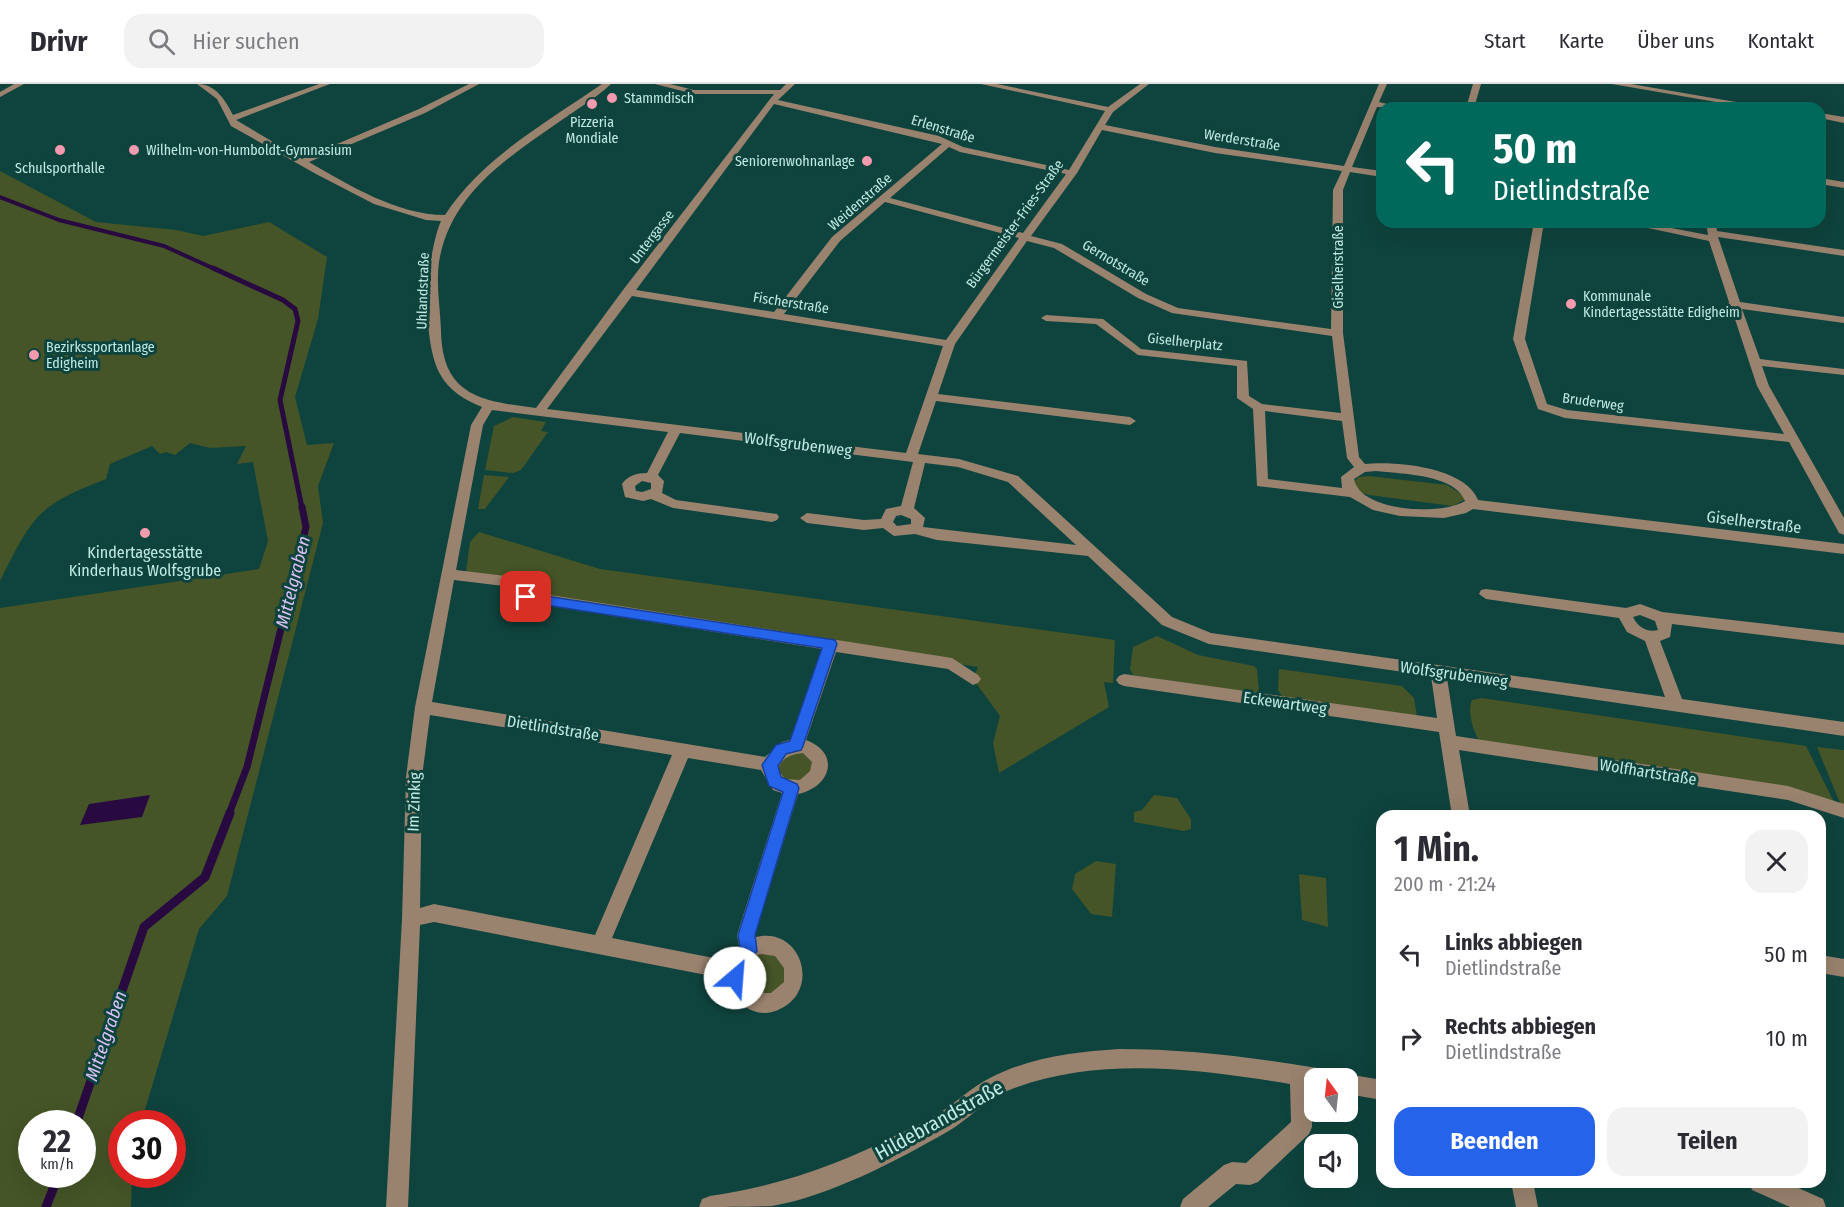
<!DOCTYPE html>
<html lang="de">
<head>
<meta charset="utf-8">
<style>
  :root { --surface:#fff; --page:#f2f2f3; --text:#2b2b33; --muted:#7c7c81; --line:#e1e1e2; --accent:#2563eb }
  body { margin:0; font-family:"Fira Sans Condensed",sans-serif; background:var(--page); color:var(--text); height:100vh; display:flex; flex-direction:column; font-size:22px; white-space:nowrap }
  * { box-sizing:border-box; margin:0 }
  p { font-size:20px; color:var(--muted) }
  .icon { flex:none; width:33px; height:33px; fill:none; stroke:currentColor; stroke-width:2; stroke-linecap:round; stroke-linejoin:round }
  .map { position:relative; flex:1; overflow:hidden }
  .panel { position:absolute; left:1376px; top:726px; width:450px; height:378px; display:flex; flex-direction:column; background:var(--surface); border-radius:18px; box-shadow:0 6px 24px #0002 }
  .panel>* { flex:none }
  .hud { position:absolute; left:1376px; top:18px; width:450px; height:126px; border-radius:18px; box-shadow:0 6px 24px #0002; background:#00695c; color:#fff; overflow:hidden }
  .needle { width:39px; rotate:345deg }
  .fabs { position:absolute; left:1304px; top:984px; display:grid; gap:12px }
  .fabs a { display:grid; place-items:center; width:54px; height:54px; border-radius:12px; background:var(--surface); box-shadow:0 6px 24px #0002; font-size:30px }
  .speed { position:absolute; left:18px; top:1026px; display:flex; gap:12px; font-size:30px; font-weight:700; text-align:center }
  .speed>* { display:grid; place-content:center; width:78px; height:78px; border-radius:50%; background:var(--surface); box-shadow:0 6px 24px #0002; line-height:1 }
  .speed small { font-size:15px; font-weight:400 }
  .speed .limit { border:9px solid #d22; background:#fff; color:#111 }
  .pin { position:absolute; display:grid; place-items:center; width:51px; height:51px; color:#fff; margin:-26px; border-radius:12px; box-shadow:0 3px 9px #0006 }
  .me { position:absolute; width:66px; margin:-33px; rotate:27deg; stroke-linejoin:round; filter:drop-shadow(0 0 4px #0008) }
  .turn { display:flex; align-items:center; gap:21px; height:126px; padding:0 18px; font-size:27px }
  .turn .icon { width:78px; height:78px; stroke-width:2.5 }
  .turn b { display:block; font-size:42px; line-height:51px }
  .round { display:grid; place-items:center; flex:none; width:63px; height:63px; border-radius:18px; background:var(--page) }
  .summary { display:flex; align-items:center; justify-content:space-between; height:102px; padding:0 18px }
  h1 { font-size:36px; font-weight:700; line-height:45px }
  .action { display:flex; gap:12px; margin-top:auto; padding:12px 18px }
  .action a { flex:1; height:69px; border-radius:18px; background:var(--accent); color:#fff; font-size:24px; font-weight:700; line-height:69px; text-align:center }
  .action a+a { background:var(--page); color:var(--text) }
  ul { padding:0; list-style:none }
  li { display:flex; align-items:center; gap:18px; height:84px; padding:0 18px }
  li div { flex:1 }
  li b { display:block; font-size:22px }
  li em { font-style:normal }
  header { display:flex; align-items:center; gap:36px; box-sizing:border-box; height:84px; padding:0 30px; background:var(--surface); border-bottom:2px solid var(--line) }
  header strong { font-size:28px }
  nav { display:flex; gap:33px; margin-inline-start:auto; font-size:21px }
  .search { width:420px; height:54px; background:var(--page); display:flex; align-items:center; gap:15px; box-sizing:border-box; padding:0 21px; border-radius:18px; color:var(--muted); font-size:22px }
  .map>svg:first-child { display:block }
  .green { fill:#455527; fill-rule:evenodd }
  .water { fill:#280940 }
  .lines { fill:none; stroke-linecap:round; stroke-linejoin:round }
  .stream-far3 { stroke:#280940; stroke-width:4 }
  .stream-far2 { stroke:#280940; stroke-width:5 }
  .stream-far1 { stroke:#280940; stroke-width:7 }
  .stream { stroke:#280940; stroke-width:9 }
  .minor { fill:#99836f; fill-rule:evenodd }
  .route { fill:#2563eb; stroke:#184099; stroke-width:1.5 }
  .poi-dot { fill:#f29aae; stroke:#0f433d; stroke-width:2 }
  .labels { text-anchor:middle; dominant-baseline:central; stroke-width:6; stroke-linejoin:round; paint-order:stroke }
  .far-poi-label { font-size:14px; fill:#c0ebe4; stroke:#0f433d; text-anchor:start }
  .far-street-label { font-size:14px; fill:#c0ebe4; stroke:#0f433d }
  .street-label { font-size:16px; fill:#c0ebe4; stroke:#0f433d }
  .poi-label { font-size:16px; fill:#c0ebe4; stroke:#0f433d }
  .water-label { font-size:18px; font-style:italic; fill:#dbc4f8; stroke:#0f433d }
  .near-street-label { font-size:20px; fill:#c0ebe4; stroke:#0f433d }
</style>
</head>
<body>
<header>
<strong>Drivr</strong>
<div class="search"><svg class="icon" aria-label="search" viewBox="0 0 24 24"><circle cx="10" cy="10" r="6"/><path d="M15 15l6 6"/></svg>Hier suchen</div>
<nav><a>Start</a><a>Karte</a><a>Über uns</a><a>Kontakt</a></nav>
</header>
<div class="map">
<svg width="1844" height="1123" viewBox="0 0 1844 1123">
  <rect width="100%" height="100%" fill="#0f433d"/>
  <g class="green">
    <path d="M0,87L96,138L176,146L203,152L269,138L327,173L318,235L295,313L307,361L334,359L318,402L323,439L227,812L199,845L141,1039L122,1040V1090L132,1091L131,1123H0V524L259,485L268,457L253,378L237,380L246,362L210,364L190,359L175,371L166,368L160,370L152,362L110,380L106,395C36,422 33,432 0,497ZM32,1040H82V1090H32Z"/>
    <path d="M513,333L546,338L541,347L548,348L521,386L513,389L485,386L494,342Z"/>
    <path d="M484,391L509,393L485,425H478Z"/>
    <path d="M1369,392L1447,401L1463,411L1464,416L1453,422L1369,411L1359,408L1354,397L1359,393Z"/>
    <path d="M479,448L600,485L1115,556L1113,599L1104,598L1109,623L999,689L993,659L1000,632L973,595L978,583L531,510L522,495L466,488L470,458Z"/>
    <path d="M1157,552L1198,571L1254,582L1257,585L1259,608L1256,610L1133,591L1130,585L1133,563Z"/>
    <path d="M1279,585L1402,602L1414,614L1417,633L1282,613L1278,606Z"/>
    <path d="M1482,614L1806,662L1834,718L1480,658C1473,647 1467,628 1472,616Z"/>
    <path d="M796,662L820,682L792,704L770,681Z"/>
    <path d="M1817,663L1844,666V723L1840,719Z"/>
    <path d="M1154,711L1177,714L1191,735V745L1184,747L1134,738V728L1142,726Z"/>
    <path d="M1096,777L1116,780L1112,833L1091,830L1072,805L1075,790Z"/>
    <path d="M1299,790L1326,794L1328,843L1302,836Z"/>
    <path d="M749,867L788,870L784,910L748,916L739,878Z"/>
  </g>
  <path class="water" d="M150,711L142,733L80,741L89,720Z"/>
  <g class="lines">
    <path class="stream-far3" d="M0,113L59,136L164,162L217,186"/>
    <path class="stream-far2" d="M213,184L283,216L295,225L298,237L280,316L302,424"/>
    <path class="stream-far1" d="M229,730L247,683L306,443L302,423"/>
    <g class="stream">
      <path d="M76,1040L144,843L205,793L230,729"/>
      <path d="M46,1123L59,1090"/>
    </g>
    <g class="minor">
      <path d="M14,0H24L0,13V8Z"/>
      <path d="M197,0C216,0 225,16 233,31L319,0H330L236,36L302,75L419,25L469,0H479L425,29L309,78C349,101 397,131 445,131C482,74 547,38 602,0H611C595,15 574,27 556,40C504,76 450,112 439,178C436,200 440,223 441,246C442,312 481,317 536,324L623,206L774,10H694L655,0H670L694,6H780L786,0H795L778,16L939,52L963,63L1069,86L1105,27L981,0H997L1108,23L1140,0H1149L1113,28L1105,41L1215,63L1344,82L1379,0H1387L1379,18L1403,24L1377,23L1352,83L1382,87V93L1350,88L1343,106V249L1359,373L1365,380C1396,377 1465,383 1478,416L1844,460V470L1473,425L1466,429L1444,434L1400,432L1373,426L1350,413L1257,402L1253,325L1237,314V282L1138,271L1096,240L1046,237L1041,234L1046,231L1103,235L1141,265L1247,277L1249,312L1262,320L1341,329L1332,252L1172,229L1138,214L1054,164L1027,157L955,260L938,310L1130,333L1136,337L1130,341L936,317L918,370L959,375L1018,392L1172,533L1211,549L1665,613L1645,557L1627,548L1619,534L1486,515L1479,510L1481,506L1486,505L1626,524L1640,520L1662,528L1844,549V561L1672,540L1670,553L1660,557L1682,615L1844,638V652L1447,594L1456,652L1788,702L1844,720V734L1788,716L1459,666L1470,732H1452L1439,648L1124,602L1119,600L1116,596L1119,592L1124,590L1437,634L1431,592L1209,560L1162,541L1088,472L937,456L915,450L894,452L883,444L864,446L807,439L800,434L807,429L864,436L881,435L886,425L901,422L913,378L680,349L658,391L664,397L662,409L676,416L777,430L779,433L777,436L772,438L673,424L651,415L643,417L625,413L622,400C627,392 637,389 647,389L668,348L492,326L483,341L456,486L522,494L531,508L952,574L978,591L981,595L978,599L973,601L948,585L836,568L806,656C841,669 831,703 798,710L755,851L756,853C802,842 822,908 778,926C769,930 761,930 751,926C737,920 730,909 727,895L434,838L420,841L408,1123H386L402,835L406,693L415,623L471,341L482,323C465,316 449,307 440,290C421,256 426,172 441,137L426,136L374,120L316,90L231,42L217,15ZM774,20L942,60L832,153L774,228L636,206ZM1102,46L1215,69L1342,87L1333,106L1331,245L1178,224L1146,210L1062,160L1031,152L1077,89ZM949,63L960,68L1066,90L1023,149L890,114ZM885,118L1019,154L946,256L784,230L840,157ZM632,212L943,262L906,369L547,325ZM1265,327L1342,337L1347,374L1354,383L1341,393L1342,404L1268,395ZM925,379L958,383L1008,398L1076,461L923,443L925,434L914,424ZM1376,387C1401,390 1455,390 1465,417C1441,432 1360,428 1354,395L1365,388ZM642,397L651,399V405L642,408L636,407L635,402ZM901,431L911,435V440L897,442L893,438L896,432ZM454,496L513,503L521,517L526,518L822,565L790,656L782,658L765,673L432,618ZM1640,531L1655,537L1658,546C1647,549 1638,543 1633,533ZM430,631L672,671L595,851L434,820L420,824L422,693ZM803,669L812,678L810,687L800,696L785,695L778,686C781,674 791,670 803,669ZM688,674L761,686L773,706L782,709L737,851L739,862L729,877L612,854ZM762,870L775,872L784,884V898L771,909H757L746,896L747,880L757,871Z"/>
      <path d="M1473,0H1481L1474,24H1466Z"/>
      <path d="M1612,0H1631L1771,24H1751Z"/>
      <path d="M1820,29L1844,33V39L1820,34Z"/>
      <path d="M1820,94L1844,98V104L1820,100Z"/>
      <path d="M1534,138H1544L1525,255L1547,320L1567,326L1784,350L1757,302L1731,223L1728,220L1729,218L1709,157L1620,138H1640L1708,151L1706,138H1716L1717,147L1844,166V172L1718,153L1740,218L1844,233V239L1742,225L1760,275L1844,285V291L1762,282L1769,302L1844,434V451L1839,449L1789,358L1565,334L1538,325L1513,255Z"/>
      <path d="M1820,871L1844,875V893L1820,889Z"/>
      <path d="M1119,965C1186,965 1251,973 1317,984L1324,987L1327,994H1314V1004L1311,1003L1312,1043L1309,1050L1258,1098L1250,1101L1236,1100L1208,1123H1180L1183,1115L1224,1081L1232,1078L1246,1079L1291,1038L1290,1000C1198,985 1096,971 1007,1007C985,1016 968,1036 947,1048C896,1077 830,1112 772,1122C749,1123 722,1123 699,1123L702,1115L710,1112C782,1101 836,1082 901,1049C914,1043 928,1036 941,1028C958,1017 972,1003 990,994C1030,973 1076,968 1119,965Z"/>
      <path d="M1347,990L1382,996V1016L1347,1010V994H1339Z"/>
      <path d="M1511,1098H1533L1538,1123H1516Z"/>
      <path d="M1749,1098H1785L1823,1115L1826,1123H1790L1752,1106Z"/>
    </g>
  </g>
  <path class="route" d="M526,509L835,556L837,560L803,662L801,666L786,670L778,682L781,693L797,700L799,704L755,851L757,867L746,882L741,900L735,902L729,900C723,887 731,874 740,864L738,851L783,708L769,702L762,681L776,661L790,657L822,564L526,518L519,513Z"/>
  <g class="poi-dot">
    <circle cx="612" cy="14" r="6"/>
    <circle cx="592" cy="20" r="6"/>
    <circle cx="60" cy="66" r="6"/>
    <circle cx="134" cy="66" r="6"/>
    <circle cx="867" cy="77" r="6"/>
    <circle cx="1571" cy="220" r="6"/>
    <circle cx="34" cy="271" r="6"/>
    <circle cx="145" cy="449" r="6"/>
  </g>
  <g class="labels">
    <g class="far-poi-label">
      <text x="624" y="14">Stammdisch</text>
      <text x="592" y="38" text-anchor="middle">Pizzeria<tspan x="592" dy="16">Mondiale</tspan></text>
      <text x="146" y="66">Wilhelm-von-Humboldt-Gymnasium</text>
      <text x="855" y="77" text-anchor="end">Seniorenwohnanlage</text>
      <text x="60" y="84" text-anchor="middle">Schulsporthalle</text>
      <text x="1583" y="212">Kommunale<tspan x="1583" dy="16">Kindertagesstätte Edigheim</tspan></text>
      <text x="46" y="263">Bezirkssportanlage<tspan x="46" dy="16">Edigheim</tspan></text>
    </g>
    <g class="far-street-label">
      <text transform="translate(943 45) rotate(17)">Erlenstraße</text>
      <text transform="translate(1242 56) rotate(9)">Werderstraße</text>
      <text transform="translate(860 118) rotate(-41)">Weidenstraße</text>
      <text transform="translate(1015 140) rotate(-54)">Bürgermeister-Fries-Straße</text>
      <text transform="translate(652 153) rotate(-53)">Untergasse</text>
      <text transform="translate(1116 179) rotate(31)">Gernotstraße</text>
      <text transform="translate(1338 183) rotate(-90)">Giselherstraße</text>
      <text transform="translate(423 207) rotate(-88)">Uhlandstraße</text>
      <text transform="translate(791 219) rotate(9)">Fischerstraße</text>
      <text transform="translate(1185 258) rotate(6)">Giselherplatz</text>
      <text transform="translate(1593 318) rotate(8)">Bruderweg</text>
    </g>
    <g class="street-label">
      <text transform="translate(798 360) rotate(7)">Wolfsgrubenweg</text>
      <text transform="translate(1754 438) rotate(7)">Giselherstraße</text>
      <text transform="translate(1454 590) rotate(8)">Wolfsgrubenweg</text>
      <text transform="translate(1285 619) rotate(8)">Eckewartweg</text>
      <text transform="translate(553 644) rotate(9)">Dietlindstraße</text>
      <text transform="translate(1648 688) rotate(9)">Wolfhartstraße</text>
      <text transform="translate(414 718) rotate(-88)">Im Zinkig</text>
    </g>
    <g class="poi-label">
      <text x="145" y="468">Kindertagesstätte<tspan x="145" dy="18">Kinderhaus Wolfsgrube</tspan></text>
    </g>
    <g class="water-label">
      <text transform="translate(293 498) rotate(-76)">Mittelgraben</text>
      <text transform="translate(106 952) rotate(-71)">Mittelgraben</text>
    </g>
    <g class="near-street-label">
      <text transform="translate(939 1036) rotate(-29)">Hildebrandstraße</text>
    </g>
  </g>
</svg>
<div class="fabs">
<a><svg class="needle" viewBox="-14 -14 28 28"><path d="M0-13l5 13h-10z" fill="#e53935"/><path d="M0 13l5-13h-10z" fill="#7c7c81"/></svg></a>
<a><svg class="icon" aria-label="sound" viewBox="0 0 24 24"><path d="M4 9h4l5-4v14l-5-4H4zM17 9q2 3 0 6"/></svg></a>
</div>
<div class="speed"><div>22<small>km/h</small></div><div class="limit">30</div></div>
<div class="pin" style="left:526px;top:513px;background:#d93025"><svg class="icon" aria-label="arrive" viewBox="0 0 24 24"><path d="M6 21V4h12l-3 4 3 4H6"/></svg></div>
<svg class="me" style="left:735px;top:894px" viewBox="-20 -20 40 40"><circle r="19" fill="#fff"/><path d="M0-13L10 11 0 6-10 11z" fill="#2563eb"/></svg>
<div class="hud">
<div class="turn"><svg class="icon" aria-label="left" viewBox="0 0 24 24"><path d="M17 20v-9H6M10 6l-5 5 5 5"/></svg><div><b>50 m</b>Dietlindstraße</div></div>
</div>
<section class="panel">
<div class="summary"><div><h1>1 Min.</h1><p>200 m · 21:24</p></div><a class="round"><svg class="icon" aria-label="close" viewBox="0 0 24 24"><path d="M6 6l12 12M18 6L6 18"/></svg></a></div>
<ul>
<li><svg class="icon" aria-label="left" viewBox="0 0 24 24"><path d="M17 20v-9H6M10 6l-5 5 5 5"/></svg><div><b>Links abbiegen</b><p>Dietlindstraße</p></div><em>50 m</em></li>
<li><svg class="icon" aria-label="right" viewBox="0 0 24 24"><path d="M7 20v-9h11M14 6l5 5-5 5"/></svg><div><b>Rechts abbiegen</b><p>Dietlindstraße</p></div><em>10 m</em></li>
</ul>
<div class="action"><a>Beenden</a><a>Teilen</a></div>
</section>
</div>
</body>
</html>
